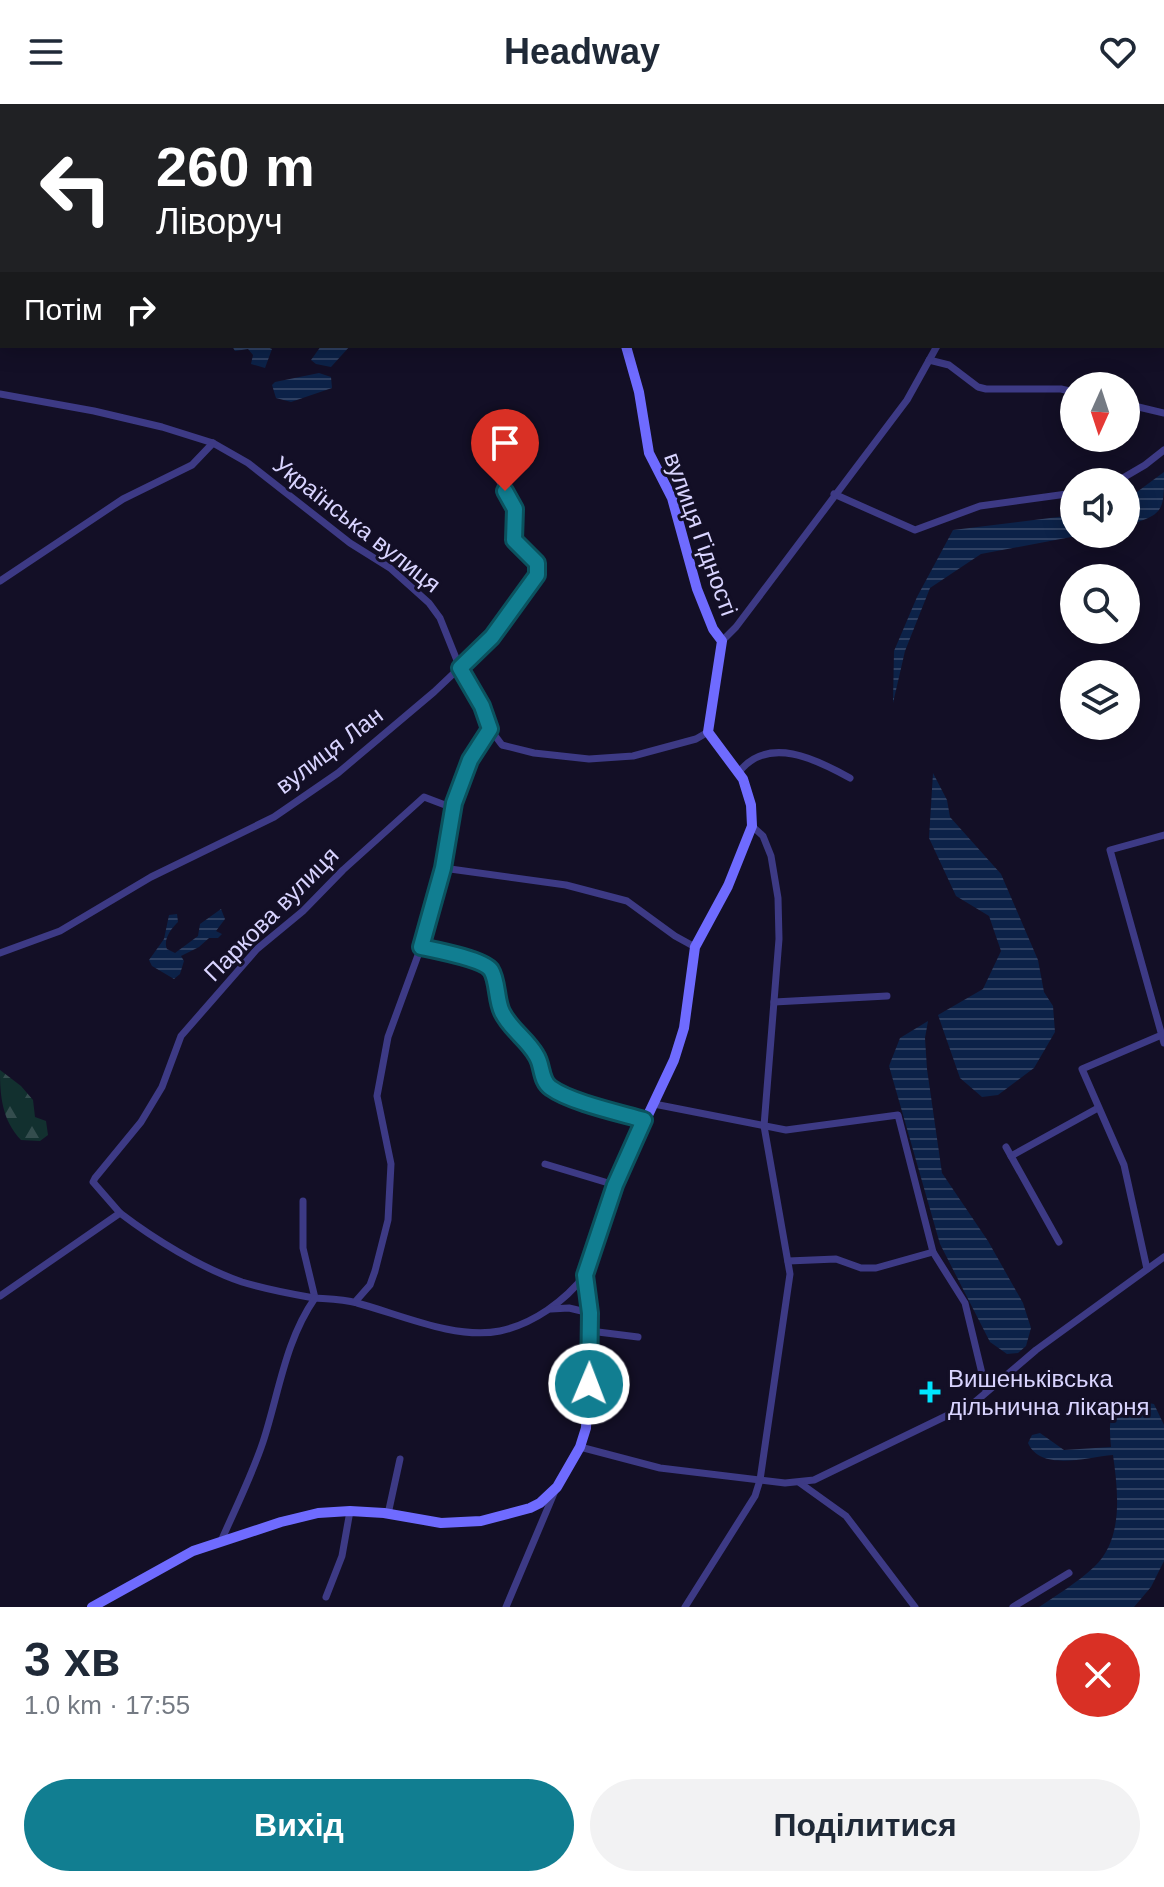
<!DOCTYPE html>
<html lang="uk">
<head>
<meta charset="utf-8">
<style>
  :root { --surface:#fff; --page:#f2f2f3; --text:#1f2937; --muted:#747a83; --accent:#117e91 }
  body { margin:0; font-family:Helvetica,sans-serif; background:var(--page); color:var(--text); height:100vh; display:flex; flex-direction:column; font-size:30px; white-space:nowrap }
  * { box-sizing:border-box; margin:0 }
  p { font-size:26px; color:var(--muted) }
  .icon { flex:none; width:44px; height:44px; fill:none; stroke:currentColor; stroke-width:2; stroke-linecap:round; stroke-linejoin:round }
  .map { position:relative; height:1503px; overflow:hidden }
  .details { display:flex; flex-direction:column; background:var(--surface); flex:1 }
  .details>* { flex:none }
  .top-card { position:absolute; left:0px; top:0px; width:1164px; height:244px; box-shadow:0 4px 20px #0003; background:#202124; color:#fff; overflow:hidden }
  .needle { width:52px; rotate:183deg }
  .fabs { position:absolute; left:1060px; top:268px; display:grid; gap:16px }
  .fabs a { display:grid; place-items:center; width:80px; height:80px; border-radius:50%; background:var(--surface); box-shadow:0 4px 20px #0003; font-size:40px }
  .pin { position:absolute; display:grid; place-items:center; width:68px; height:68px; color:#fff; margin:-82px -34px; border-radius:50% 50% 50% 0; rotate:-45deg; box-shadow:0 0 8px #0007 }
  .pin .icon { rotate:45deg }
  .me { position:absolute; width:88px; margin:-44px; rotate:1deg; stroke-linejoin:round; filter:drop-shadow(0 0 6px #0008) }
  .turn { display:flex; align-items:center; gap:28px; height:168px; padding:0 24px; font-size:36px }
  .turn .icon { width:104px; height:104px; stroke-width:2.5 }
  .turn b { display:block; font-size:56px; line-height:68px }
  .then { display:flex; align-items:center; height:76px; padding:0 24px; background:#0003; gap:16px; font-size:30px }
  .round { display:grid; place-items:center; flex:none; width:84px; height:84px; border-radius:42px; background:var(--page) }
  .overview { display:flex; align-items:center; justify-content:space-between; height:136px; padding:0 24px }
  h1 { font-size:48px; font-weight:800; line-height:60px }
  .button { display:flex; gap:16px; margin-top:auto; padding:16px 24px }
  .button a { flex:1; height:92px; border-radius:48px; background:var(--accent); color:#fff; font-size:32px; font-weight:800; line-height:92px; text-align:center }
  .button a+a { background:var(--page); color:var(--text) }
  header { display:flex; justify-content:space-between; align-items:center; height:104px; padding:0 24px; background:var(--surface); font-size:36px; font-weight:800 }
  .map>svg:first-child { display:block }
  .forest { fill:url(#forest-firs) }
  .water { fill:url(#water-rules) }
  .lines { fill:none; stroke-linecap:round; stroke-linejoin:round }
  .street { stroke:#3d3a85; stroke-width:7 }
  .secondary { stroke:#6f6bff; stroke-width:10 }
  .route-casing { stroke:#0b525e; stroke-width:20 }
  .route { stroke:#117e91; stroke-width:14 }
  .poi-dot { fill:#00e5ff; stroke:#130f26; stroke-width:3 }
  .labels { text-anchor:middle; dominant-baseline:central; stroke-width:6; stroke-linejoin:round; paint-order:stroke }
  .street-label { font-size:24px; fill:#d9d4ff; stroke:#130f26 }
  .poi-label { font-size:24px; fill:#d9d4ff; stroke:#130f26; text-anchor:start }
</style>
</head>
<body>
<header><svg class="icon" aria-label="menu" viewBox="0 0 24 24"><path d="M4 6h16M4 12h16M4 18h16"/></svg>Headway<svg class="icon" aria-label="heart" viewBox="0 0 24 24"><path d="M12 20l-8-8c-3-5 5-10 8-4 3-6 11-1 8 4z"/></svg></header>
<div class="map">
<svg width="1164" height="1503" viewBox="0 0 1164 1503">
  <defs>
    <pattern id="forest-firs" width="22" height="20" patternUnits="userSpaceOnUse" patternTransform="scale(2)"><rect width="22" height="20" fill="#12302f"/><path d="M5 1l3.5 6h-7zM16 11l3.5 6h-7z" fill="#344d4e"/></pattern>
    <pattern id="water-rules" width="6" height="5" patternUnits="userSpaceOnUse" patternTransform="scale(2)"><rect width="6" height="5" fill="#0c2248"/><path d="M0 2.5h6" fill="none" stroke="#2f4163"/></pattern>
  </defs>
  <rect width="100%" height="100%" fill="#130f26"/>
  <path class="forest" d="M0,966L21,982L33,996L35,1013L46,1017L48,1031L40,1037L21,1036C2,1016 0,992 0,966Z"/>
  <g class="water">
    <path d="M232,242H265L272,245L265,264L251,260L253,251L248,245L235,247Z"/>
    <path d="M321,242H350L331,263L316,260L311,256Z"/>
    <path d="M319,269L331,273L332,284L291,298L276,294L272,281L275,278Z"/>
    <path d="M1164,368C1164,408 1164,410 1126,422V396Z"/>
    <path d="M1074,411V430H1087L981,450L930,484L905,547L893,599L894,547L917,493L953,426Z"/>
    <path d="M933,669L947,696L950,713L1001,770L1038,856L1044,888L1053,902L1055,928L1034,964L998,991L982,993L960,974L938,911L983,885L1001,847L989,812L956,792L929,734Z"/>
    <path d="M221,805L225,815L216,827L222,830L218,834H209L199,843L181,852L184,857L180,870L174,875L152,862L149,856L164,835L169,811L177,810L178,818C171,825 163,835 167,845L175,849L198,832L200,820Z"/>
    <path d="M928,917L925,934L927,965L942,1069L988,1137L1023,1199L1031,1224L1026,1242L1018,1249L1007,1250L990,1238L940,1140L889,962L900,934Z"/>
    <path d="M1137,1297L1154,1300L1164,1321V1457L1151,1483L1134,1503H1039C1057,1491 1078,1478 1094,1463C1124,1435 1118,1387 1113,1351C1087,1353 1041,1368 1028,1339L1032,1331L1040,1329L1064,1346L1111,1343C1109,1318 1107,1302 1137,1297Z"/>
  </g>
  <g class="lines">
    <g class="street">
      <path d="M76,0L108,2"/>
      <path d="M959,0L963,2"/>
      <path d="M635,2V0"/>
      <path d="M1068,2L1069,0"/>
      <path d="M1162,120L1164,117"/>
      <path d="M1162,130L1164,132"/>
      <path d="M1162,228H1164"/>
      <path d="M929,256L949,261L978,283L986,285H1061L1074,288"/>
      <path d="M0,290L94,307L162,323L213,339L248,359L350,439L390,464L429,499L440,514L460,564L482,602L490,625L502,641L534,649L589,655L633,652L696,635L708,628"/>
      <path d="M1126,300L1164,309"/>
      <path d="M1116,378L1145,361L1164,346"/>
      <path d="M834,390L915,426L980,402L1074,389"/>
      <path d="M0,477L123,395L192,361L213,339"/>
      <path d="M722,537L736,523L907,296L937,242"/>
      <path d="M739,668C768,631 816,655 850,674"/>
      <path d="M1164,731L1110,746L1164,939"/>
      <path d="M443,764L566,781L627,797L675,832L695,843"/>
      <path d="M421,843C435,846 483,855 491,866C498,877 496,896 502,908C510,925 527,935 537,951C543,961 540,977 551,984C570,998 621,1009 644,1016"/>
      <path d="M0,849L60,827L151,773L274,713L338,669L434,588L492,533L537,471V459L514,436L515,405L495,369"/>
      <path d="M774,898L887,892"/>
      <path d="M654,1000L786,1026L898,1011L933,1148L965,1199L986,1286"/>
      <path d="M1006,1043L1059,1138"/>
      <path d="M1011,1052L1098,1004"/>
      <path d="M545,1060L615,1081"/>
      <path d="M303,1097V1144L315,1194"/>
      <path d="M120,1109C154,1135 201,1164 242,1178C265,1185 291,1190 314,1194C328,1195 343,1195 357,1199C399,1210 455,1236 500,1227C533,1220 565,1197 585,1171"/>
      <path d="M788,1157L836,1155L861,1164H876L933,1148"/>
      <path d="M1147,1165L1124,1061L1082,965L1164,930"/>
      <path d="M0,1192L120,1109L93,1078L95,1074L141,1018L162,983L181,932L257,845L303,807L343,766L424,693L453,704"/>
      <path d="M355,1198L370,1181L375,1167L388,1116L391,1060L377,992L388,933L421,843L443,764L454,699L470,656L490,625"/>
      <path d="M551,1205L569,1204L590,1209"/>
      <path d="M590,1227L638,1233"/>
      <path d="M580,1343L660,1364L785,1379L814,1376L975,1298L1036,1246L1164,1153"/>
      <path d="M800,1379L846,1412L915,1503"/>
      <path d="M388,1410L400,1355"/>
      <path d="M222,1435C236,1403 252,1371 263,1338C279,1289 285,1237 315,1194"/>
      <path d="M326,1493L342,1452L350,1407"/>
      <path d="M506,1503L555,1387"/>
      <path d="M685,1503L755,1392L760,1376L790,1170L764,1022L779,835L778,794L771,752L763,732L752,722"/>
      <path d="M1013,1503L1069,1469"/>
    </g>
    <g class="secondary">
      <path d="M150,0L152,2"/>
      <path d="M92,1503L193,1447L281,1418L318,1409L350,1407L384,1409L441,1419L481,1417L530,1404L540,1399L557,1383L580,1343L586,1324L590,1227L585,1171L589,1156L615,1081L674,956L684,924L695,843L728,782L752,722L751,701L743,675L708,628L722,537L713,525L697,485L672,394L649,349L639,288L626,242"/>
    </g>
  </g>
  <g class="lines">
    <defs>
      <path id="route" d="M505,387L515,405L514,436L537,459V471L492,533L460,564L482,602L490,625L470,656L454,699L443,764L421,843C435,846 483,855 491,866C498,877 496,896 502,908C510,925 527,935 536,951C543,961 540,977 551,984C570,998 620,1009 644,1016L615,1081L585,1171L590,1209L589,1280"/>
    </defs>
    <use href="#route" class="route-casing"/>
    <use href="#route" class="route"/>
  </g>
  <path class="poi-dot" d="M926 1276h8v8h8v8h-8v8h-8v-8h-8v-8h8z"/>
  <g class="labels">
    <g class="street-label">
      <text transform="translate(357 420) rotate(38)">Українська вулиця</text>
      <text transform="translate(701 430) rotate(70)">вулиця Гідності</text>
      <text transform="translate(329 646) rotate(-37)">вулиця Лан</text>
      <text transform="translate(271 810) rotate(-45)">Паркова вулиця</text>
    </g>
    <g class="poi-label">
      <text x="948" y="1274">Вишеньківська<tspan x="948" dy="28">дільнична лікарня</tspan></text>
    </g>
  </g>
</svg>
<div class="fabs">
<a><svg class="needle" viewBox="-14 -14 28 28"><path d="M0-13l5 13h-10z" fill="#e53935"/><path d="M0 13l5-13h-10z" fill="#747a83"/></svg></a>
<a><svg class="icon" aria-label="sound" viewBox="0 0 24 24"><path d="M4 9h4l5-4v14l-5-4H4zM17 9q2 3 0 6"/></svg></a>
<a><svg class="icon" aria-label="search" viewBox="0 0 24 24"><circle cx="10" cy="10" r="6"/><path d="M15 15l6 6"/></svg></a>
<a><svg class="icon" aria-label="layers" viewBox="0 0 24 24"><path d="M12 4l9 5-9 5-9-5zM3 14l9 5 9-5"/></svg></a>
</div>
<div class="pin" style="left:505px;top:387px;background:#d93025"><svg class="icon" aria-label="arrive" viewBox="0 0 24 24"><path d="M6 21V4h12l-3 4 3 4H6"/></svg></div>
<svg class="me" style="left:589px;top:1280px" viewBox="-20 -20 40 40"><circle r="17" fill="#117e91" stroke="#fff" stroke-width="3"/><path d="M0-11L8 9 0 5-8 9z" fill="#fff"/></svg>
<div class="top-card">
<div class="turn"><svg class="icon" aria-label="left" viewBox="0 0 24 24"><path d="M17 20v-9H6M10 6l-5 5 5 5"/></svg><div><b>260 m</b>Ліворуч</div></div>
<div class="then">Потім<svg class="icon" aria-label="right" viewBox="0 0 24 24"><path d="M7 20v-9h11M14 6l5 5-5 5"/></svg></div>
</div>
</div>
<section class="details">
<div class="overview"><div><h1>3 хв</h1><p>1.0 km · 17:55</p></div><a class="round" style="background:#d93025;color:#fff"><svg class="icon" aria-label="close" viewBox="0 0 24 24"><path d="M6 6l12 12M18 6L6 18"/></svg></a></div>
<div class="button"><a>Вихід</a><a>Поділитися</a></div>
</section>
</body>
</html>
